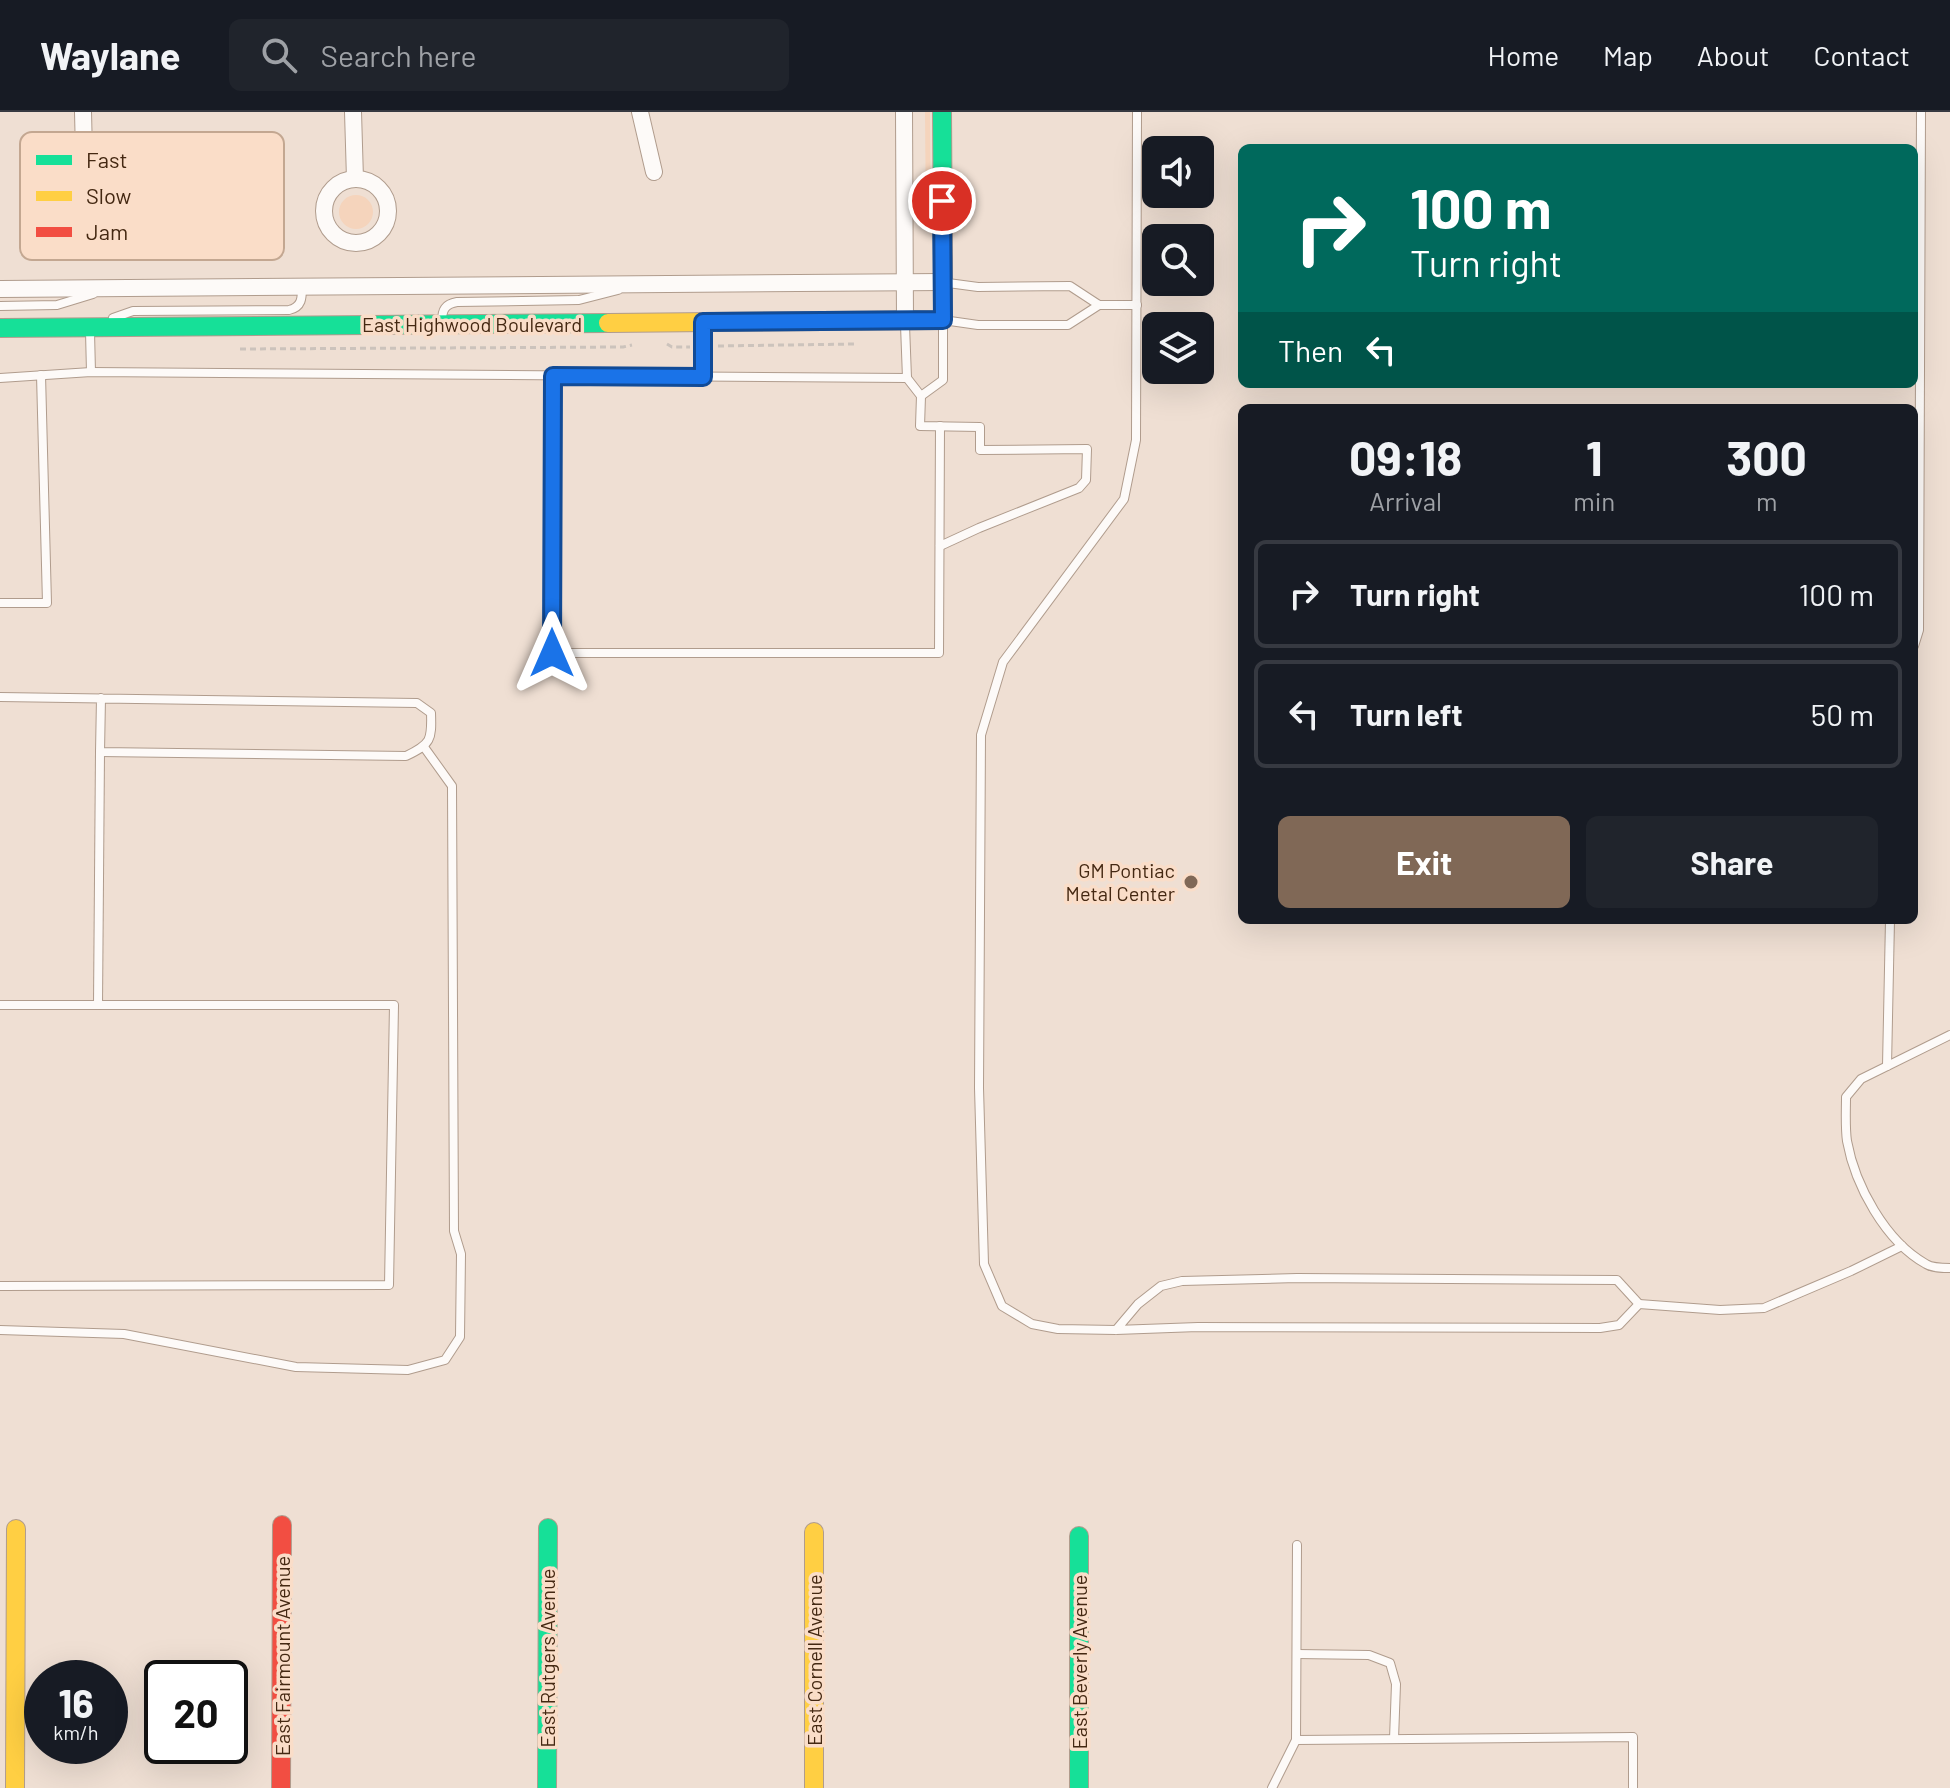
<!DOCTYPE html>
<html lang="en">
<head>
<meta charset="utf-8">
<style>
  :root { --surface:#171b24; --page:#20242c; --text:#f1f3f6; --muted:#9ea1a6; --line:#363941; --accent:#806856 }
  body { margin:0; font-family:Barlow,sans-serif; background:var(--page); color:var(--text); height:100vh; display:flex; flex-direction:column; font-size:30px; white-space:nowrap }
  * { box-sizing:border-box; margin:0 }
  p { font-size:26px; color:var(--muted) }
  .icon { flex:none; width:44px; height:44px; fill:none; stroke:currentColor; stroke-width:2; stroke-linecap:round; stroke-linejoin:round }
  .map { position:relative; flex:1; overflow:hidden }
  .details { position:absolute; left:1238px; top:292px; width:680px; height:520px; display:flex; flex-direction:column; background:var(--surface); border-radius:12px; box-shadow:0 8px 32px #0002 }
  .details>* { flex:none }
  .guide { position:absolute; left:1238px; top:32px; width:680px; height:244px; border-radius:12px; box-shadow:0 8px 32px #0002; background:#00695c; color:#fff; overflow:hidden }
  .tools { position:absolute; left:1142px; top:24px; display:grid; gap:16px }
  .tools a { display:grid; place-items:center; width:72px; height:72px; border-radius:12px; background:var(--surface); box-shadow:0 8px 32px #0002; font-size:40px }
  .speed { position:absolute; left:24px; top:1548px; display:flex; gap:16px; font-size:40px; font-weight:700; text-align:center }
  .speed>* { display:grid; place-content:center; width:104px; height:104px; border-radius:50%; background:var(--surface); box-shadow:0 8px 32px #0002; line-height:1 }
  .speed small { font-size:20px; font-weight:400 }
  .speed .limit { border:4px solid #111; border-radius:12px; background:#fff; color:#111 }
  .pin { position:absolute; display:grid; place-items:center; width:68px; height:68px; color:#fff; margin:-34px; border:4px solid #fff; border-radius:50%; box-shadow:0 2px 8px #0007 }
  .me { position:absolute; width:88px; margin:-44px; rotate:0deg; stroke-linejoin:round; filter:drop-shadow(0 0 6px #0008) }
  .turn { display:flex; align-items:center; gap:28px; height:168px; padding:0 40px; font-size:36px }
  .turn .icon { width:104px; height:104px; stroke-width:2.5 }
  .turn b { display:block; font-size:56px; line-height:68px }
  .then { display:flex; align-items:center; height:76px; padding:0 40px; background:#0003; gap:16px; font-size:30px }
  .eta { display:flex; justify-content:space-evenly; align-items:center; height:136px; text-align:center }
  .eta b { font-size:48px; font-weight:700; line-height:56px }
  .primary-button { display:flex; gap:16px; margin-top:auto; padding:16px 40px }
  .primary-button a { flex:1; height:92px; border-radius:12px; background:var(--accent); color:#fff; font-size:32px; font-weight:700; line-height:92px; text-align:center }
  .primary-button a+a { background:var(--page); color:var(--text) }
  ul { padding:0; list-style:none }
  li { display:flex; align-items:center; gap:24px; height:108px; margin:0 16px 12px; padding:0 24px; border:4px solid var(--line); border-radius:12px }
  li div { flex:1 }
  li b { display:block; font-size:30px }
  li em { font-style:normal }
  header { display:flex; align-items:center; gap:48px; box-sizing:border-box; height:112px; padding:0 40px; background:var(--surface); border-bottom:2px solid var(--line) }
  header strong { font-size:38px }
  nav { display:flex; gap:44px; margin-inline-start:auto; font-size:28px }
  .search { width:560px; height:72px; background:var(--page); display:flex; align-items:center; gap:20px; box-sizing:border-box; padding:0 28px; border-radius:12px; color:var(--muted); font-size:30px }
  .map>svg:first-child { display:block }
  .green { fill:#f5d4bc }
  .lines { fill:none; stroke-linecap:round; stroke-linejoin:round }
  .lane-casing { stroke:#b09c8d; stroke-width:10 }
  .street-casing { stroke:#b09c8d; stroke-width:18 }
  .fast-casing { stroke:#b09c8d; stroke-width:20 }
  .slow-casing { stroke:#b09c8d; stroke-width:20 }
  .jam-casing { stroke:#b09c8d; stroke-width:20 }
  .path { stroke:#ccc3bc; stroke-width:3; stroke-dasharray:6 4; stroke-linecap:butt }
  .lane { stroke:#fdfaf8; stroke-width:8 }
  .street { stroke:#fdfaf8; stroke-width:16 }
  .fast { stroke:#16e098; stroke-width:18 }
  .slow { stroke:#ffcf43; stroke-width:18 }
  .jam { stroke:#f24e42; stroke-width:18 }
  .route-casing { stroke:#114b97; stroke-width:20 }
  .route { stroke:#1a73e8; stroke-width:14 }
  .poi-dot { fill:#806856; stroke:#faddc8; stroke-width:3 }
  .labels { text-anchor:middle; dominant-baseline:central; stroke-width:7; stroke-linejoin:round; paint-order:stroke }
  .street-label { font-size:20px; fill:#442812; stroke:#faddc8 }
  .poi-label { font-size:20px; fill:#442812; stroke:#faddc8; text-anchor:end }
  .key { fill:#faddc8; stroke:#c3a791; stroke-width:2 }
  .key-label { font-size:22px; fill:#442812 }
</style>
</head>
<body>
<header>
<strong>Waylane</strong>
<div class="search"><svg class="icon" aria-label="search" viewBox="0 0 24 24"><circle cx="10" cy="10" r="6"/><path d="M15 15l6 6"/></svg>Search here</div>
<nav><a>Home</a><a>Map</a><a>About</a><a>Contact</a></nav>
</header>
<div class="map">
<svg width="1950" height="1676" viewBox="0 0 1950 1676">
  <rect width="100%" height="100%" fill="#efdfd3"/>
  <g class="green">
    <path d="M925,0H930L931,117L929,120L926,117Z"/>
    <circle cx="356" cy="100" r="17"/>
  </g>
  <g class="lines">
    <defs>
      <g id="lane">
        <path d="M948,171L978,175L1070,174L1099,193H1137"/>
        <path d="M0,194L57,193L93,182"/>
        <path d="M113,206L133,199L289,198C302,195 302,186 302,175"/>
        <path d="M442,209C442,198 445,192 457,190L579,188L618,178"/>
        <path d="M905,213L907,266L921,284L920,314L980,315V338L1087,337L1086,368L1079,376L979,416L940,434"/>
        <path d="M90,220L91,260"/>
        <path d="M553,264L552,541H939L940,314"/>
        <path d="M703,265V214"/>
        <path d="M0,266L91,260L907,266"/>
        <path d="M921,284L943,268V208L978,213H1068L1099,193"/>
        <path d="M0,491H47L41,263"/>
        <path d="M1914,534L1919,518L1921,0"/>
        <path d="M0,585L417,591L431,601C432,628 431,632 406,644L100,640L101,586"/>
        <path d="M0,893H394L389,1173L0,1174"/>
        <path d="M98,893L100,640"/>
        <path d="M1950,923L1861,967L1846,985C1846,999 1845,1015 1847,1029C1855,1073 1885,1129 1926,1152C1932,1156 1942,1156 1950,1156"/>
        <path d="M1887,954L1890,808"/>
        <path d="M1639,1192L1720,1198L1764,1196L1851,1159L1902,1134"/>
        <path d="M0,1218L124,1222L296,1255L408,1258L445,1248L460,1225L461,1142L454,1119L452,674L424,635"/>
        <path d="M1116,1218L1138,1192L1161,1174L1182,1169L1297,1166L1617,1168L1639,1192L1619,1213L1600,1216L1198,1215L1116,1218L1058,1217L1032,1212L1002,1194L984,1152L979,976L981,623L1003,550L1124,387L1136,328L1137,0"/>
        <path d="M1297,1542L1369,1543L1390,1551L1396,1572L1394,1627"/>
        <path d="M1296,1628L1297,1433"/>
        <path d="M1272,1676L1296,1628L1633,1625V1676"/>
      </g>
      <g id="street">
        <path d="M83,0L86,122"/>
        <path d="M353,0L355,67"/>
        <path d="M640,0L654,60"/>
        <path d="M904,0L905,208"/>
        <circle cx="356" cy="99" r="32"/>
        <path d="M0,177L943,170"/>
      </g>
      <g id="fast">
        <path d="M942,0L943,148"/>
        <path d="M0,216L608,211"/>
        <path d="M1079,1424V1676"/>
        <path d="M547,1676L548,1416"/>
      </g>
      <g id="slow">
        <path d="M608,211L943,208V148"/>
        <path d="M814,1420V1676"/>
        <path d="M15,1676L16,1417"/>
      </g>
      <path id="jam" d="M281,1676L282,1413"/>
    </defs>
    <use href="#lane" class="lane-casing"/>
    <use href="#street" class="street-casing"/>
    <use href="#fast" class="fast-casing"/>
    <use href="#slow" class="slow-casing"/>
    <use href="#jam" class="jam-casing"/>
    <g class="path">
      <path d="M667,232L672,235H690"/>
      <path d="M718,234L854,232"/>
      <path d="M240,237L623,235L632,233"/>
    </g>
    <use href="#lane" class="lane"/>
    <use href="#street" class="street"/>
    <use href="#fast" class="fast"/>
    <use href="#slow" class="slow"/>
    <use href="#jam" class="jam"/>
  </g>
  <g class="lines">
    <defs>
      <path id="route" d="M552,541L553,264L703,265V210L943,208L942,89"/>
    </defs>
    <use href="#route" class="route-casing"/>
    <use href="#route" class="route"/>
  </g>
  <circle class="poi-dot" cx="1191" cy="770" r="8"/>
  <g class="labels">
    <g class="street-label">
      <text x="472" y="212">East Highwood Boulevard</text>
      <text transform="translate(282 1544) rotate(-90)">East Fairmount Avenue</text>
      <text transform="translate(547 1546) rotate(-90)">East Rutgers Avenue</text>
      <text transform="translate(814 1548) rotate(-90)">East Cornell Avenue</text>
      <text transform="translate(1079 1550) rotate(-90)">East Beverly Avenue</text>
    </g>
    <g class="poi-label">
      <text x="1175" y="758">GM Pontiac<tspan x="1175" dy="23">Metal Center</tspan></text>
    </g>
  </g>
  <rect x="20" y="20" width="264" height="128" rx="12" class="key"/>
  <rect x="36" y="43" width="36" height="10" fill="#16e098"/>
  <rect x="36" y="79" width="36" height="10" fill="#ffcf43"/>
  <rect x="36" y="115" width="36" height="10" fill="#f24e42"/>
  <g class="key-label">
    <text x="86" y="56">Fast</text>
    <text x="86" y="92">Slow</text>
    <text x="86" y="128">Jam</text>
  </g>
</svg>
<div class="tools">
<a><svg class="icon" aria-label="sound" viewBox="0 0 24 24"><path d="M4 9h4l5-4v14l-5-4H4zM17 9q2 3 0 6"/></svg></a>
<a><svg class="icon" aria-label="search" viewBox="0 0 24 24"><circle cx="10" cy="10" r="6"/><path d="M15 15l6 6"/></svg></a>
<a><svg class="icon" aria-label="layers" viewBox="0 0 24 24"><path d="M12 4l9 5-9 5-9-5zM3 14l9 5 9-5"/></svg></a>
</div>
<div class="speed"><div>16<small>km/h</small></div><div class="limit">20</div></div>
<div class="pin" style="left:942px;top:89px;background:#d93025"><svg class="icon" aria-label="arrive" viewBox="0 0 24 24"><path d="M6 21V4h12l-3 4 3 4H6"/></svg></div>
<svg class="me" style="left:552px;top:541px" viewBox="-20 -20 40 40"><path d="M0-17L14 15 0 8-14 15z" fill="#1a73e8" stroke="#fff" stroke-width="4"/></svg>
<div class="guide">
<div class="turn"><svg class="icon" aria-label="right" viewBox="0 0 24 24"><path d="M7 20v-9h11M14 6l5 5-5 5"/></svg><div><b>100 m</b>Turn right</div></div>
<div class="then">Then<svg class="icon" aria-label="left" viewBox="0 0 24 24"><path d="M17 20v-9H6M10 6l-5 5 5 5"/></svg></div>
</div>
<section class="details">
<div class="eta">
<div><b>09:18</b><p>Arrival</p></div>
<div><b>1</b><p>min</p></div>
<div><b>300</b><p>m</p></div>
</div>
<ul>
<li><svg class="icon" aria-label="right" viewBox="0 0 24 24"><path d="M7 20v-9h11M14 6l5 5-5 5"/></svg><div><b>Turn right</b></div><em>100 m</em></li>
<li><svg class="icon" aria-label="left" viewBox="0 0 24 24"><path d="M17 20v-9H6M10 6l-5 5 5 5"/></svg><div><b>Turn left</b></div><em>50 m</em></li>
</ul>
<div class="primary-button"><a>Exit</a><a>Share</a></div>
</section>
</div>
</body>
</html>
